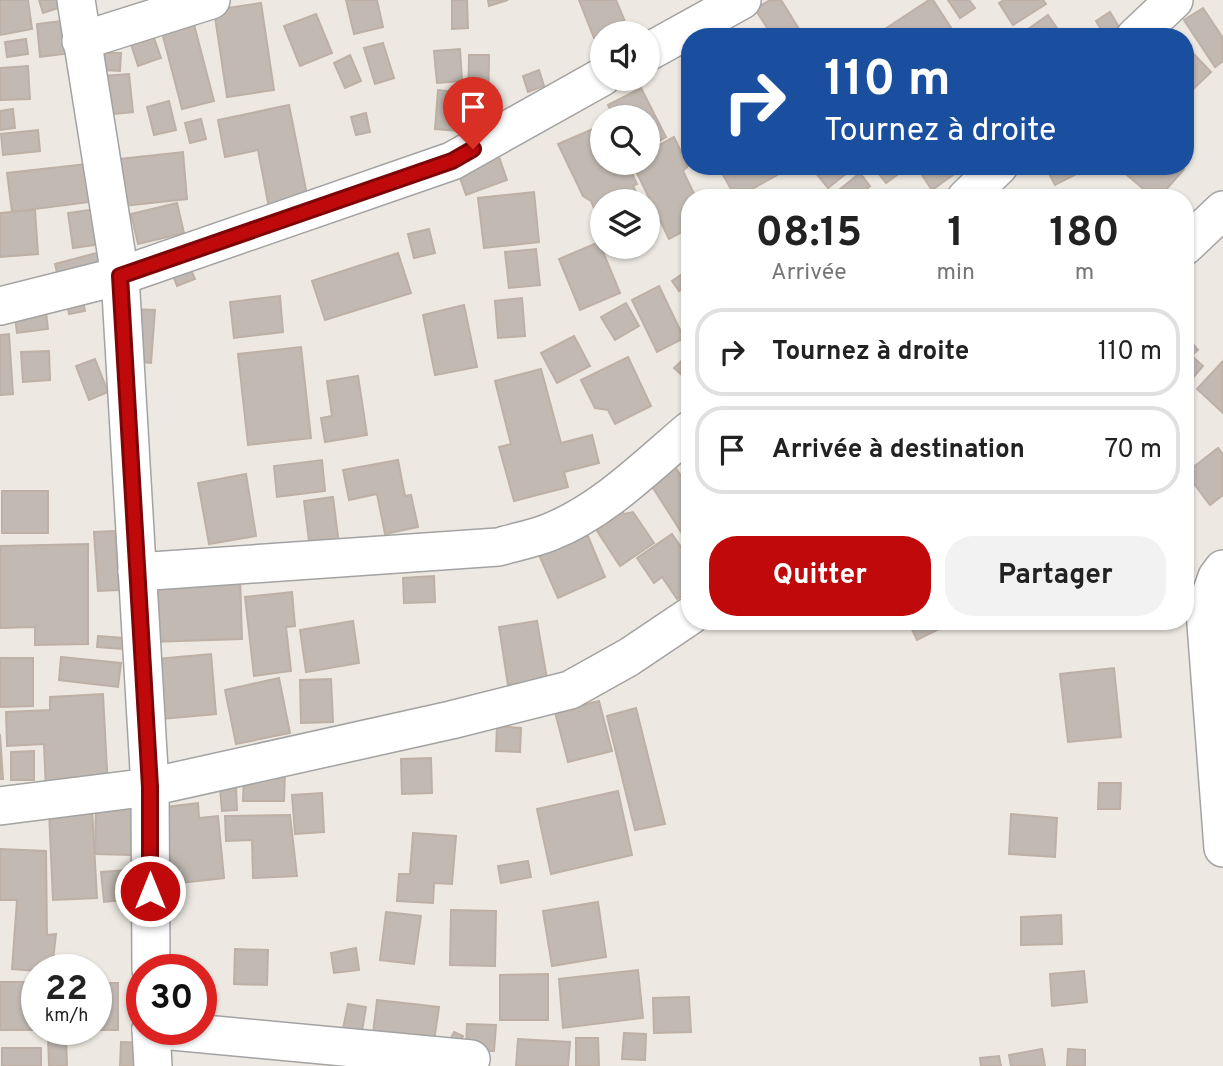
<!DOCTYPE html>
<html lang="fr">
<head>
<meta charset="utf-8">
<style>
  :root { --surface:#fff; --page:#f2f2f2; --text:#222; --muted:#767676; --line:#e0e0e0; --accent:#bf090b }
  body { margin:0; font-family:Overpass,sans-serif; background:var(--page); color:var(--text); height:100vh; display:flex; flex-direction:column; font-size:26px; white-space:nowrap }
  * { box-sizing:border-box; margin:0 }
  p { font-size:23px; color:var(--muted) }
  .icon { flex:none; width:38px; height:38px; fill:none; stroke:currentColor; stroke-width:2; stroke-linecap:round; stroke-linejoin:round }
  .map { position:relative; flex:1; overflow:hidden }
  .details { position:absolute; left:681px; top:189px; width:513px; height:441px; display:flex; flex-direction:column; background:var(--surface); border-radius:28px; box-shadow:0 2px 5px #0004 }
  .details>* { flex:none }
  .guide { position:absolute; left:681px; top:28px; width:513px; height:147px; border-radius:28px; box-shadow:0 2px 5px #0004; background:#1a4fa0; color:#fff; overflow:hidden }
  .controls { position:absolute; left:590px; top:21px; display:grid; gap:14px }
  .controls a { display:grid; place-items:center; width:70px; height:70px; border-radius:50%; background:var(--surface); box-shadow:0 2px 5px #0004; font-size:35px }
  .speed { position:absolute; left:21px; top:954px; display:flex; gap:14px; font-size:35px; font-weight:700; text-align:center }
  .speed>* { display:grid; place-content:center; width:91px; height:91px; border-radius:50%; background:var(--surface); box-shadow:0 2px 5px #0004; line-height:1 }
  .speed small { font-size:18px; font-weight:400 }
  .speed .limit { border:10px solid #d22; background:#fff; color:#111 }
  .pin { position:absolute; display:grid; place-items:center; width:60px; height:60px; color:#fff; margin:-72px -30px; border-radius:50% 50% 50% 0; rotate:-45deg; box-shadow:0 0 7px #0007 }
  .pin .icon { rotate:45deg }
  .me { position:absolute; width:77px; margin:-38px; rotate:0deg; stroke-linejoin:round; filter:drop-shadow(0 0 5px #0008) }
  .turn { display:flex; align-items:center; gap:24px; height:147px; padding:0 28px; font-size:32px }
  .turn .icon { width:91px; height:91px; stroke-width:2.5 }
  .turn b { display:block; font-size:49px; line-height:60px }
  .eta { display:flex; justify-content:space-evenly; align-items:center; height:119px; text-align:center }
  .eta b { font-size:42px; font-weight:700; line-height:49px }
  .button { display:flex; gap:14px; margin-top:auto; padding:14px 28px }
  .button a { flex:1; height:80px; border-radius:28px; background:var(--accent); color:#fff; font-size:28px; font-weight:700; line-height:80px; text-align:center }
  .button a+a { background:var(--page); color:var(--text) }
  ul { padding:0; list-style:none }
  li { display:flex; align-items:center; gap:21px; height:88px; margin:0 14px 10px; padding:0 14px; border:4px solid var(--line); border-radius:28px }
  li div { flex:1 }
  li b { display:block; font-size:26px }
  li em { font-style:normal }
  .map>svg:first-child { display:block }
  .building { fill:#c1b9b2; stroke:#beb0a5; stroke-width:2 }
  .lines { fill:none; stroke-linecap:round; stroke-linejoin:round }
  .minor-casing { stroke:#a3a3a3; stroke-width:40 }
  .minor { stroke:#fff; stroke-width:37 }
  .route-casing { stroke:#7c0607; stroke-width:18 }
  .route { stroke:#bf090b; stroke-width:12 }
</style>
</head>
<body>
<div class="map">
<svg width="1223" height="1066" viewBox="0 0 1223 1066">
  <rect width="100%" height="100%" fill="#ede9e2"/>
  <g class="building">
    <path d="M0,0H28L32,29L0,35Z"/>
    <path d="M39,0H69L70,4L43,13Z"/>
    <path d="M346,0H377L383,27L354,34Z"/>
    <path d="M452,0H467L468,28L452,29Z"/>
    <path d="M488,0H508L489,6Z"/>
    <path d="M579,0H616L626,24L594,38Z"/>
    <path d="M770,0H781L804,37H773L755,9Z"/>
    <path d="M929,0H933L957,37H890L885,29Z"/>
    <path d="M948,0H969L975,8L960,18Z"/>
    <path d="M1004,0H1043L1046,4L1013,25L999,3Z"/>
    <path d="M261,3L274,90L227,97L214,10Z"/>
    <path d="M1203,8L1223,38V61L1215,67L1184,20Z"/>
    <path d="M1110,12L1125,37H1106L1096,21Z"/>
    <path d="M191,13L214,101L182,109L159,21Z"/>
    <path d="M316,14L332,53L300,66L284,26Z"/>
    <path d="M1048,15L1063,37H1017Z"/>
    <path d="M68,20L72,53L40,57L37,24Z"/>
    <path d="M1162,21L1177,37H1146Z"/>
    <path d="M149,24L161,58L138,66L127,32Z"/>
    <path d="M26,39L28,54L7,57L5,42Z"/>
    <path d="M383,43L394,78L375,84L364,48Z"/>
    <path d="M1185,45L1211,72L1185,97Z"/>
    <path d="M460,49L462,81L437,83L434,51Z"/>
    <path d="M104,53H121L120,71L103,70Z"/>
    <path d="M350,55L361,81L345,88L334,63Z"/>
    <path d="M469,55H489L488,115H468Z"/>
    <path d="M28,66L30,99L0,100V68Z"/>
    <path d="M539,70L544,86L528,92L523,76Z"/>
    <path d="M129,74L133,112L105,115L102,76Z"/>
    <path d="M641,88L666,137L648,147V117H614L608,105Z"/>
    <path d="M438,90L463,93L459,131L435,129Z"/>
    <path d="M169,101L176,130L154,135L147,107Z"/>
    <path d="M289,105L308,200L269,208L258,150L225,157L218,120Z"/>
    <path d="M13,109L15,128L0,130V111Z"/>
    <path d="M366,113L370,132L356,135L351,117Z"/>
    <path d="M201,119L206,139L190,143L185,123Z"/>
    <path d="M602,125V163H627L637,184L633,186L641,201H602V226L591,201L583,196L558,144Z"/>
    <path d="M38,130L40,151L3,155L1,134Z"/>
    <path d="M674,137L688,166L683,171L696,198H690V228L669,239L632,163H648V151Z"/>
    <path d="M183,152L187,199L124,206L120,159Z"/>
    <path d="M499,157L507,180L466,195L458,172Z"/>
    <path d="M86,164L90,202L12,212L7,173Z"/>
    <path d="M718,166H772L777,175L736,198Z"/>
    <path d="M852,166L853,168L828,188L811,167Z"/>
    <path d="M873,166H909L886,183Z"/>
    <path d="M916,166H958L960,170L932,190Z"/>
    <path d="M1045,166H1085L1086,169L1055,185Z"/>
    <path d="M1122,166H1181L1184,169L1159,198H1154L1120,169Z"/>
    <path d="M860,173L870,186L856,198H829Z"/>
    <path d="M534,192L539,242L484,248L478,198Z"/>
    <path d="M177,203L184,233L138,244L131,214Z"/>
    <path d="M97,209L102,244L73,248L68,213Z"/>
    <path d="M35,210L38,254L0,257V213Z"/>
    <path d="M648,215L654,228L648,231Z"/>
    <path d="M429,229L435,253L414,258L408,234Z"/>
    <path d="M599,242L620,293L580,310L559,259Z"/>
    <path d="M536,249L540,285L509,288L505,252Z"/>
    <path d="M100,252L105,268L59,281L55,264Z"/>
    <path d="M398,253L411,293L325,320L312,281Z"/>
    <path d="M187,261L195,279L177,286L170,267Z"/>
    <path d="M684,273L690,283L679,291L672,281Z"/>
    <path d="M659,286L684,338L657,352L632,300Z"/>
    <path d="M81,290L85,311L69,314L65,294Z"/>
    <path d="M280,296L283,332L234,338L230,302Z"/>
    <path d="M522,298L525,336L498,338L495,301Z"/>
    <path d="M626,303L639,326L615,340L601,317Z"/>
    <path d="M45,304L48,329L17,333L14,308Z"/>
    <path d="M464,305L477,367L435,375L423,315Z"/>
    <path d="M133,309L155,310L151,363L129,361Z"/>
    <path d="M9,334L13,394L0,395V335Z"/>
    <path d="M1185,335L1198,350L1185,361Z"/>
    <path d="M574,336L590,366L557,383L541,353Z"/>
    <path d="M301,347L311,438L248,445L238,354Z"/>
    <path d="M49,351L50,380L23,382L21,352Z"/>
    <path d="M690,353V374L685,378L674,368Z"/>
    <path d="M1192,356L1203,366L1185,387V365Z"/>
    <path d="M628,357L651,406L615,424L608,410L595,408L581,380Z"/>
    <path d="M95,359L108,392L89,400L76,366Z"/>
    <path d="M1223,361V413L1197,389Z"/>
    <path d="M541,369L561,443L592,435L599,463L564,472L568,487L514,501L499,447L511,444L495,381Z"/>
    <path d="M358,376L367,435L325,442L321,418L332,416L327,381Z"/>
    <path d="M1218,448L1223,454V495L1210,505L1186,473Z"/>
    <path d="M690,456V475L681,462Z"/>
    <path d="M322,460L325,491L277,497L274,466Z"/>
    <path d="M398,460L405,496L411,495L418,527L385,534L377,494L349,500L343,470Z"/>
    <path d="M673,464L690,489V546L648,480Z"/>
    <path d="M246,474L256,536L209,544L198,483Z"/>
    <rect x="2" y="491" width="46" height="42"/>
    <path d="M333,497L339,545L310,549L304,501Z"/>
    <path d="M614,500L624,514L633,512L654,543L620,566L588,517Z"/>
    <path d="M115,531L119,590L98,591L94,532Z"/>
    <path d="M587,534L605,577L558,598L539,555Z"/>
    <path d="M672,534L690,560V591L677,599L662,577L654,583L637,558Z"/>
    <path d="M88,544V644L35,645V627L0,628V546Z"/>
    <path d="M240,576L242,639L150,642L149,579Z"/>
    <path d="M434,576L435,602L404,603L403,578Z"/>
    <path d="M292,592L295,626L286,627L291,671L254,676L245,597Z"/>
    <path d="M353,621L359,663L306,672L300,630Z"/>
    <path d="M537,621L547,679L508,685L499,627Z"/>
    <path d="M908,621H955L917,640Z"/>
    <path d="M98,636L124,638L123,649L97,647Z"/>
    <path d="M211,654L216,714L162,719L157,659Z"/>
    <path d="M61,657L121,663L118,687L59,680Z"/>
    <path d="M0,658H33V706L0,707Z"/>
    <path d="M1114,668L1121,737L1068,742L1060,674Z"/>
    <path d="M279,678L290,733L236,744L225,690Z"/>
    <path d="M331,679L333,722L301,723L300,680Z"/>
    <path d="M103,694L108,788L46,791L44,744L7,746L6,712L50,710V697Z"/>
    <path d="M599,701L612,751L568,762L555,712Z"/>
    <path d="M636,708L665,824L635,830L607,716Z"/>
    <path d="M497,726L521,728L520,752L496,751Z"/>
    <path d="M0,734L3,779H0Z"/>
    <path d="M34,751V780H11V752Z"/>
    <path d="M431,758L432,793L402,794L401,759Z"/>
    <path d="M244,772H285L284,801H243Z"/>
    <path d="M1099,783H1121L1120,809H1098Z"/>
    <path d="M236,786L237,810L222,811L220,788Z"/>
    <path d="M618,791L632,855L551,874L537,809Z"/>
    <path d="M322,793L324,832L295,834L292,795Z"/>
    <path d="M96,800L132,802L131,855L95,854Z"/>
    <path d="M198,803L199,818L218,816L224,878L172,884L165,807Z"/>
    <path d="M92,808L97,898L53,900L49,811Z"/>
    <path d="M1011,814L1057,818L1055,857L1009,854Z"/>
    <path d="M290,815L297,876L253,878L252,840L226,841L225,816Z"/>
    <path d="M413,833L456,836L452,884L434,883L433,903L397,901L399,874H410Z"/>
    <path d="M0,849L46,851L47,935L56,934L52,970L37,971L12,969L17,900H0Z"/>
    <path d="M528,861L531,877L501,883L498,866Z"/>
    <path d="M128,870L131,899L104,902L101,872Z"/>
    <path d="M598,902L606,957L552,966L543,911Z"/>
    <path d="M451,910L496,911L495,966L450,965Z"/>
    <path d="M386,912L421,916L414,964L380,960Z"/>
    <path d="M1061,915L1062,944L1021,945V917Z"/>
    <path d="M356,948L359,970L334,973L331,953Z"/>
    <path d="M235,949L268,950L267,985L234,984Z"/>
    <path d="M638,970L643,1018L563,1028L559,979Z"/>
    <path d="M1084,971L1087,1002L1052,1006L1050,974Z"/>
    <path d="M548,974V1020H500V975Z"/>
    <path d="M0,982H37V1029H96V983H118V1030H0Z"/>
    <path d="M689,997L691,1032L654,1033L653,998Z"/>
    <path d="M377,1000L439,1007L433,1048L372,1041Z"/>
    <path d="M348,1004L366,1007L361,1037L342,1034Z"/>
    <path d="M467,1024L496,1025L494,1051L466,1050Z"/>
    <path d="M454,1032L463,1036L456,1051L447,1046Z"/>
    <path d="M624,1033L646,1034L645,1060L622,1059Z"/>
    <path d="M66,1036L67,1066H49L48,1037Z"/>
    <path d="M576,1038H598L599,1066H576Z"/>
    <path d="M518,1039L570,1042L568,1066H516Z"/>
    <path d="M121,1042L145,1043L144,1066H120Z"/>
    <rect x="2" y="1048" width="39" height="18"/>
    <path d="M1042,1049L1045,1066H1011L1009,1055Z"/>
    <path d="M1068,1049L1085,1050V1066H1067Z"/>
    <path d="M999,1056L1001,1066H981L980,1058Z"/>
  </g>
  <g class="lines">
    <defs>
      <g id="minor">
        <path d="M76,0L120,276L150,787L151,970"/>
        <path d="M1135,37L1174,0"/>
        <path d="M81,41L211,0"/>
        <path d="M648,52L742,0"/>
        <path d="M966,198L999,166"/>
        <path d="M1185,246L1223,210"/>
        <path d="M0,306L120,276L452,161L602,77"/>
        <path d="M1223,569L1217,577L1205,611L1223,848"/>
        <path d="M137,572L498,547C515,542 533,539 550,532C603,511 646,467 690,430"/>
        <path d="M0,806L150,787L451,720L570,690L629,657L690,616"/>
        <path d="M151,1029L471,1059"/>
        <path d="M151,1029L153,1066"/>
      </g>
    </defs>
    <use href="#minor" class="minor-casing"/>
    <use href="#minor" class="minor"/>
  </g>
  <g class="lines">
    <defs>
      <path id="route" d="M150,891V787L120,276L452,161L473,149"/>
    </defs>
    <use href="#route" class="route-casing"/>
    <use href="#route" class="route"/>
  </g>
</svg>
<div class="controls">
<a><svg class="icon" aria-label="sound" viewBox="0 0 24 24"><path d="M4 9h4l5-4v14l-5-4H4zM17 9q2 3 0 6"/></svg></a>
<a><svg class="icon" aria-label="search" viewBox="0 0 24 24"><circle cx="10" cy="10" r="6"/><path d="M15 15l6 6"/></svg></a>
<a><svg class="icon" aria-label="layers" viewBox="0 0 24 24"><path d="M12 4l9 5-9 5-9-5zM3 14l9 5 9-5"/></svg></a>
</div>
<div class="speed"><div>22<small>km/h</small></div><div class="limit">30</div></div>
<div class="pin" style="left:473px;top:149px;background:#d93025"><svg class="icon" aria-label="arrive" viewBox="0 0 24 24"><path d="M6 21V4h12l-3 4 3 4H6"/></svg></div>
<svg class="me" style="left:150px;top:891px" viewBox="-20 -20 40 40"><circle r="17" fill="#bf090b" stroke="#fff" stroke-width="3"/><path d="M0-11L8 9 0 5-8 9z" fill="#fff"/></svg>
<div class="guide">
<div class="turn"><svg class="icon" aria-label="right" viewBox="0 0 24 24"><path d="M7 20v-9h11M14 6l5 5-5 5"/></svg><div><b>110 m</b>Tournez à droite</div></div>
</div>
<section class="details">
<div class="eta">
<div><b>08:15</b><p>Arrivée</p></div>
<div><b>1</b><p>min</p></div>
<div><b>180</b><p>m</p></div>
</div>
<ul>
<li><svg class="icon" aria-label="right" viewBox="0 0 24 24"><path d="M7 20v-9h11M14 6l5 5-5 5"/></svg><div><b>Tournez à droite</b></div><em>110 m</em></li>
<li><svg class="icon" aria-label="arrive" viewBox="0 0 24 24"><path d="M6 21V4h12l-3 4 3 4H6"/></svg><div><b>Arrivée à destination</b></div><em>70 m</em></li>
</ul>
<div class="button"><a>Quitter</a><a>Partager</a></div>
</section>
</div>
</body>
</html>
